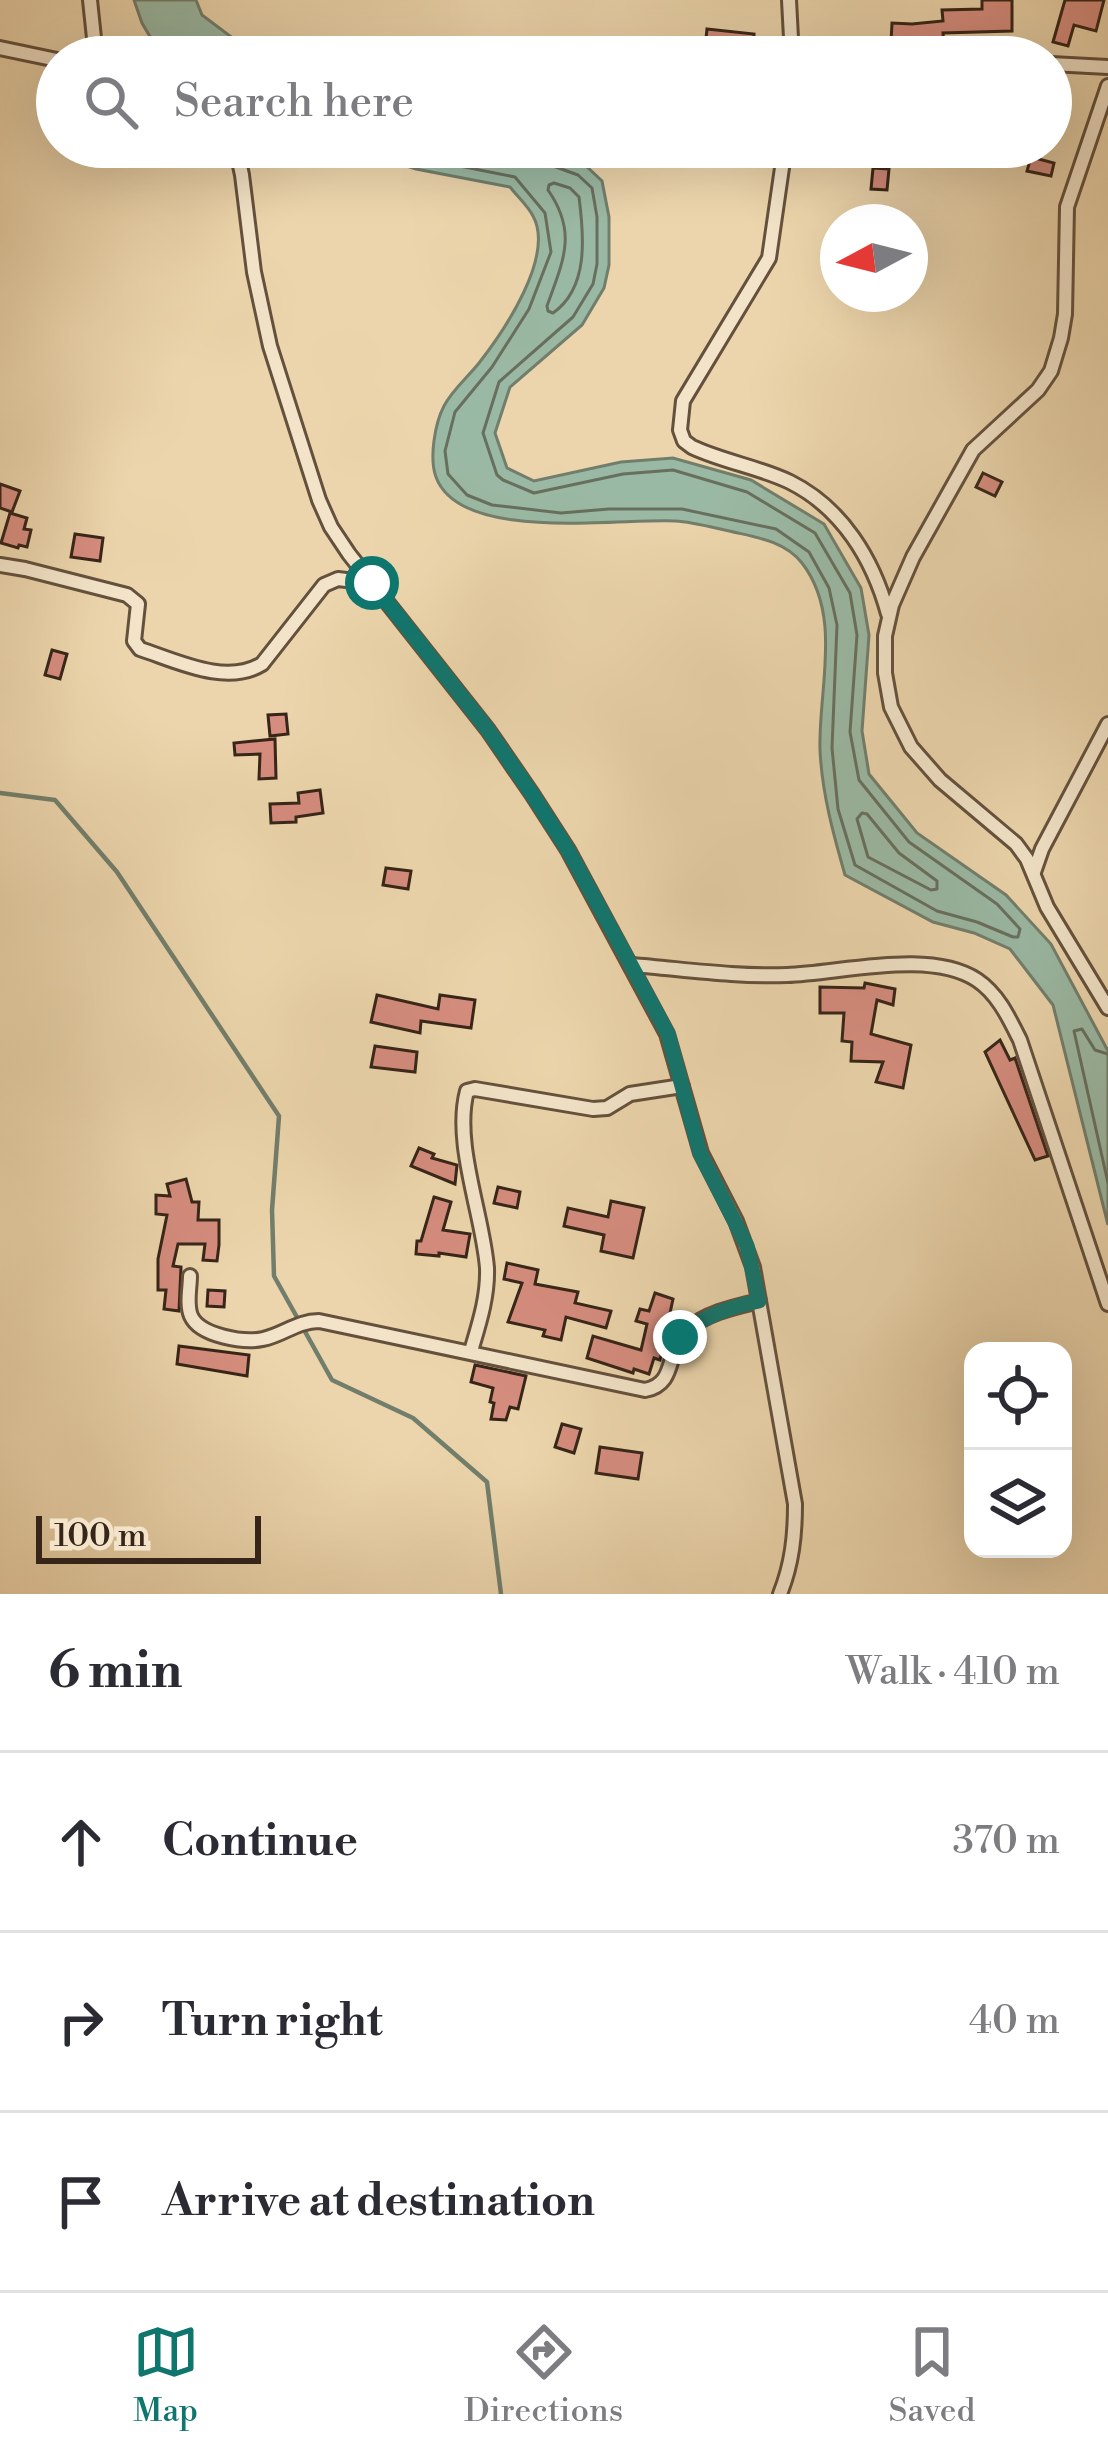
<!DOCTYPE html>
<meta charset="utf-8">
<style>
:root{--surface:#fff;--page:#f7f7f7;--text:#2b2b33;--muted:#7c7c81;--line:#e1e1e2;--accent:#0f766e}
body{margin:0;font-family:"Libre Bodoni",serif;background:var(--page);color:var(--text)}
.controls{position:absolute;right:36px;bottom:36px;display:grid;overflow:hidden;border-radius:24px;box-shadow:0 12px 48px #0002}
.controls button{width:108px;height:108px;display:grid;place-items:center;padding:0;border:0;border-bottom:3px solid var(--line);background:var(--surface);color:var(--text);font:60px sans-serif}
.compass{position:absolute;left:820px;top:204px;width:108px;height:108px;border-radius:50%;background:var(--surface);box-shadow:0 12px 48px #0002;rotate:263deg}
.scale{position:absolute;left:36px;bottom:30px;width:225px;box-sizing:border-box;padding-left:12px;border:6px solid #362518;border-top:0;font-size:33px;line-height:42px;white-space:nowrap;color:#362518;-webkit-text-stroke:9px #f3e4c9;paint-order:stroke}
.stop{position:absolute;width:36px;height:36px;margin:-27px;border:9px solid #0f766e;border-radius:50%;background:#fff}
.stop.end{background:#0f766e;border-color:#fff;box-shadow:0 3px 12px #0008}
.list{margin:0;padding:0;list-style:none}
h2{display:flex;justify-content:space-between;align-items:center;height:156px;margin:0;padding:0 48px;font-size:51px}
h2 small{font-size:39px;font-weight:400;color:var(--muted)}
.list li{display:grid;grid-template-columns:78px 1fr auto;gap:36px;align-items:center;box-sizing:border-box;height:180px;padding:0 48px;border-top:3px solid var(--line)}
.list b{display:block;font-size:45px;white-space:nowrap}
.list em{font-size:39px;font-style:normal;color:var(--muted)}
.icon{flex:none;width:66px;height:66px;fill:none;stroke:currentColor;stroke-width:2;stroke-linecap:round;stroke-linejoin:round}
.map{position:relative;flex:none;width:1108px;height:1594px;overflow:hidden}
.search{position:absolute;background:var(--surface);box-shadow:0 12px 48px #0002;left:36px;right:36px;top:36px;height:132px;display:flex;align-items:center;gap:30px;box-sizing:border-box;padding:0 42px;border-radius:66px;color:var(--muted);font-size:45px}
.sheet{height:696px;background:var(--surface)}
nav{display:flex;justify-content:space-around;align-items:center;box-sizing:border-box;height:168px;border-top:3px solid var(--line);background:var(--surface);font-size:33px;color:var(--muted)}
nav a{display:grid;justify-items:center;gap:6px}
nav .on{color:var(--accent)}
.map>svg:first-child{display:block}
</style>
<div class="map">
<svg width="1108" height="1594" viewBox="0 0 1108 1594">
<rect width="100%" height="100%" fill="#ecd5ac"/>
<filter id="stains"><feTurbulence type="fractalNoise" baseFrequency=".00167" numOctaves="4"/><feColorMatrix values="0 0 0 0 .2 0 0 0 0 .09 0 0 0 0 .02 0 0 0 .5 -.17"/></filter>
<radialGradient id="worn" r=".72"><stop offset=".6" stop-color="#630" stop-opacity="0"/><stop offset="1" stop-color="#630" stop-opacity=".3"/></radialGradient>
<g fill="#9ab9a4" stroke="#727e6c" stroke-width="3">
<polygon points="134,0 196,0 202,15 258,57 162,57 142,23"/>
<path d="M348,147H533L584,164L602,181L609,217V265L604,288L582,325L510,387L495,433L507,468L534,481L621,462L673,458L751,480L824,524L861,588L869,635L862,731L869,774L917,833L1006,895L1051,944L1108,1051V1225L1053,1005L1010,949L974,933L933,922L845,875C833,833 822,793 820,750C818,690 843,616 802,563C786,543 761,538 738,533C717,529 696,522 675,521C619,518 460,543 436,477C429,458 435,423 444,406C452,390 468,377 479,363C504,331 555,256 533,216C528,206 517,196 510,187L416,169Z"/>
</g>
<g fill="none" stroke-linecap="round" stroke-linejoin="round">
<g stroke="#686f5e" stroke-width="3">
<polyline points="385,147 419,158 515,177 545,213 551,252 529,309 492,367 455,412 445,451 448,474 467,495 492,505 561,513 609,509 682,509 776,529 809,552 829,588 837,625 832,748 838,809 855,865 937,911 977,922 1013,937 1018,937 1020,929 997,904 909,842 859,780 850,732 857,635 850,593 815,533 747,492 673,470 623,474 534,493 503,480 497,475 483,433 499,382 573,317 593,284 597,264 597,217 592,188 578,175 542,162 537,155 537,147"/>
<path d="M554,183L570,188L579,197C584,236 589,288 553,313L548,311L547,306C563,261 578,233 548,190L549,185Z"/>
<polygon points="862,813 867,814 899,853 937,881 937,889 931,890 868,857 857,819"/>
<polyline points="1108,1054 1095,1050 1082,1029 1074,1031 1108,1183"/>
</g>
<polyline stroke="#727e6c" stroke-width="4.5" points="0,793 55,800 117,872 279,1116 272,1210 274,1276 332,1380 413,1418 487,1482 501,1594"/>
</g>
<g fill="#d68d7f" stroke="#362518" stroke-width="3">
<polygon points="982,0 1012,0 1012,31 943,33 944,45 923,47 923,45 891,42 892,23 912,24 943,21 942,10 982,9"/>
<polygon points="1065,0 1104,0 1096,31 1074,25 1068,46 1053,42"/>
<polygon points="707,29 754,34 753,49 727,46 727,50 705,48"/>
<polygon points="899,147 915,147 914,165 897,164"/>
<polygon points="1031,157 1054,163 1051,176 1027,171"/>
<polygon points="873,168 889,169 887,190 871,189"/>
<polygon points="983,473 1002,482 995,496 976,487"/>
<polygon points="0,484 20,491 12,512 0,508"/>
<polygon points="10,513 27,518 24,529 31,530 27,547 19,545 18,548 1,543"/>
<polygon points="75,534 103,538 100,561 71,557"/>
<polygon points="52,650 67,654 60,679 45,675"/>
<polygon points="286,714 288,734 270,736 268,715"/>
<polygon points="275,739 276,778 259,779 260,754 235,755 234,743"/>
<polygon points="320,790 323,813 296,817 296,822 271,823 270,804 299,803 298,793"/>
<polygon points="386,868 411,871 408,889 383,885"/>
<polygon points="865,983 895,989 893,1005 877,1000 871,1034 911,1045 903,1088 876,1082 883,1062 851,1061 852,1042 842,1041 844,1013 820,1013 820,987 864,988"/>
<polygon points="377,995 438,1009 440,995 475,1000 471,1028 421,1021 420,1033 371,1022"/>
<polygon points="1000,1040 1010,1060 1015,1058 1048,1156 1035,1160 985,1052"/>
<polygon points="375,1046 417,1052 415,1072 371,1067"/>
<polygon points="419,1148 434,1154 432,1158 457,1165 455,1184 411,1166"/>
<polygon points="186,1179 192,1202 199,1202 198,1220 219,1220 219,1245 217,1261 203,1260 205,1244 178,1244 173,1266 181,1267 179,1311 164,1309 166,1290 158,1290 158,1259 167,1215 156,1214 156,1195 170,1196 167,1184"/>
<polygon points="498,1187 520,1192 517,1208 494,1203"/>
<polygon points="434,1197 451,1202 443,1230 470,1234 466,1257 439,1253 439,1256 416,1254 417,1241 421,1241"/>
<polygon points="611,1201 644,1208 633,1258 601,1251 604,1235 564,1226 568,1208 608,1217"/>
<polygon points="507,1263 538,1270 535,1284 578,1292 575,1303 611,1311 606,1328 566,1317 561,1340 543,1336 545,1330 508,1322 522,1283 504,1279"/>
<polygon points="208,1290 225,1291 224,1307 207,1306"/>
<polygon points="655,1293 673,1299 660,1360 654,1358 649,1374 634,1369 633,1373 587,1358 593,1336 641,1350 647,1324 636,1321 640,1309 649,1311"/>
<polygon points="179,1346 249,1355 247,1376 177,1364"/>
<polygon points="475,1365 526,1376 518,1409 510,1407 506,1420 491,1419 494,1403 490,1402 493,1388 471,1382"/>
<polygon points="562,1424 581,1429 574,1453 555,1447"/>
<polygon points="600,1447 642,1453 638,1479 596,1473"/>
</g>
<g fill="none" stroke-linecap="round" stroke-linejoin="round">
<g stroke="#64513d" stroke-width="18">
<g id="minor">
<polyline points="90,0 96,57"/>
<polyline points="789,0 792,57"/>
<polyline points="0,48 57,60"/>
<polyline points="1051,64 1108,67"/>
<polyline points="1108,86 1067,207 1065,314 1061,338 1051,371 1038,390 973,450 913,557 892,605 885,636 885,673 891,707 911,747 940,780 1016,844 1027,859 1047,907 1108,1008"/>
<path d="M229,147L239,161L242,175L254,272L270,346L319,500L331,527L349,554L488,730L532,794L568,850L667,1034L701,1153L736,1221L753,1267L795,1504C795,1536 792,1564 780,1594"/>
<path d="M785,147L769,258L683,401L680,430L684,441L692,447C724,462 759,467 790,482C842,508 873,559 888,614"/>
<path d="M0,565L25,569L127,595L138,604L134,641L140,649C177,661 226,686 262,664L324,585L338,579L371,583"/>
<polyline points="1034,872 1042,849 1108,724"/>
<path d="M631,965C683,969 735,977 787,975C842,973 930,949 977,980C998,994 1009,1018 1020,1040L1108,1304"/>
<path d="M190,1276C190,1288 186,1304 191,1316C200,1336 244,1343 263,1339C283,1335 297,1321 319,1321L645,1390C678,1384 665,1350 687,1330C706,1313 734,1307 759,1301"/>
<path d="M471,1351C479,1324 488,1297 487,1268C483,1215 453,1143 467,1091L475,1089L593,1109L607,1108L630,1094L682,1086"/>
</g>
</g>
<use href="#minor" stroke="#f3e4c9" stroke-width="12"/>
</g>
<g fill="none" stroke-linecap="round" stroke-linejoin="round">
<path stroke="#0f766e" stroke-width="15" d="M372,583L488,730L532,794L568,850L631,965L668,1034L700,1153L747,1246L759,1301C730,1307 702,1316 680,1337"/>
</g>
<rect width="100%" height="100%" filter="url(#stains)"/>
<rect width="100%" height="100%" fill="url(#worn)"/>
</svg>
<div class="controls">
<button><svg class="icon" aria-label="locate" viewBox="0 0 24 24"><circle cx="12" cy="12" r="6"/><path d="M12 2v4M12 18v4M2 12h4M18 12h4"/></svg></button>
<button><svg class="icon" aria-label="layers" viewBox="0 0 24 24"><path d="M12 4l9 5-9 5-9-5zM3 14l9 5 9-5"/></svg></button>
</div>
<svg class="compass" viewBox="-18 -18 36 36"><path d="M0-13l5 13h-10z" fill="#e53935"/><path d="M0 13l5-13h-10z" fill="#7c7c81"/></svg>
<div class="scale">100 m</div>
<div class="stop" style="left:372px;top:583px"></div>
<div class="stop end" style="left:680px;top:1337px"></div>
<div class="search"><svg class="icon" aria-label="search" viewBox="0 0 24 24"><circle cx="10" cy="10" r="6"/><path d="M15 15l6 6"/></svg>Search here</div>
</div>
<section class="sheet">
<h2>6 min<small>Walk · 410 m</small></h2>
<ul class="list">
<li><svg class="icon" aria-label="ahead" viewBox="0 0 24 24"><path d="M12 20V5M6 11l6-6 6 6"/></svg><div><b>Continue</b></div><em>370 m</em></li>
<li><svg class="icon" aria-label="right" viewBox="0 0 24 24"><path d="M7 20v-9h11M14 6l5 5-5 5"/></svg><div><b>Turn right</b></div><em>40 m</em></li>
<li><svg class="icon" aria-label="arrive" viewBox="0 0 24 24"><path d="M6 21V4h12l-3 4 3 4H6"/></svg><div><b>Arrive at destination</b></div></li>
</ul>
</section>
<nav>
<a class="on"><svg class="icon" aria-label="map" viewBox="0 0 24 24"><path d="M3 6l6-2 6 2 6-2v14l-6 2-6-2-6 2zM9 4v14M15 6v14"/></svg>Map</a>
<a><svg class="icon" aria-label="directions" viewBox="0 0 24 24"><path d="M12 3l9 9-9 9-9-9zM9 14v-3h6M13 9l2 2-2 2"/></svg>Directions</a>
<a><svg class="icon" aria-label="saved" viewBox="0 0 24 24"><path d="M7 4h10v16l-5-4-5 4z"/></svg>Saved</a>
</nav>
